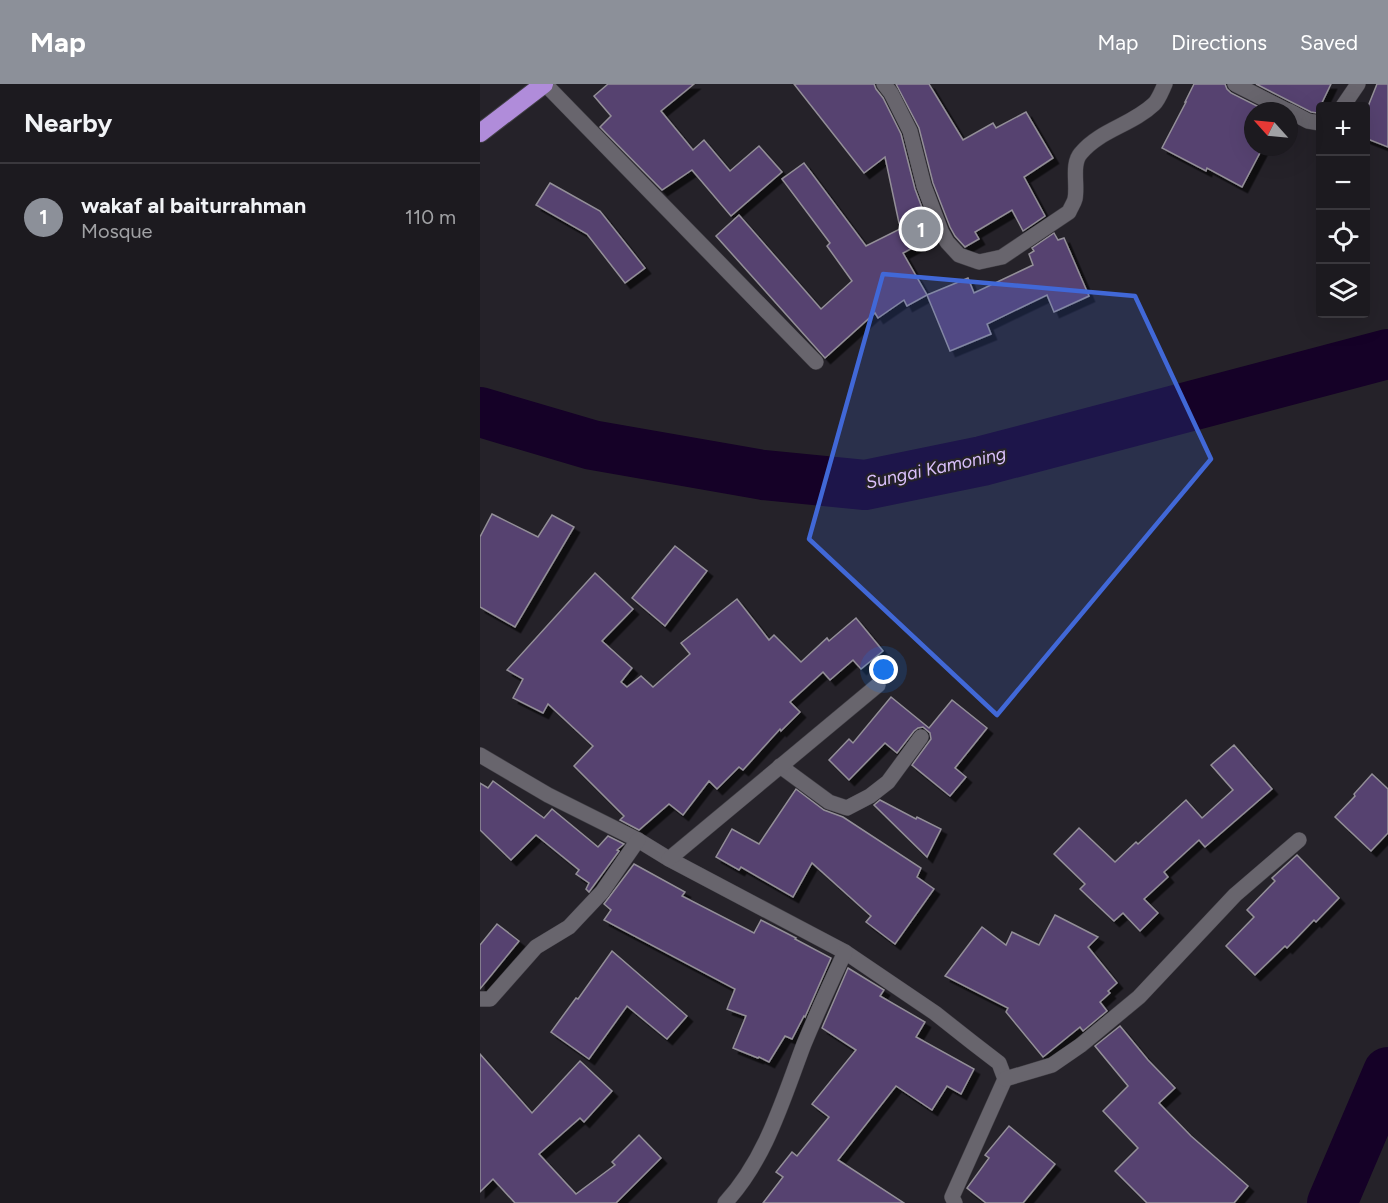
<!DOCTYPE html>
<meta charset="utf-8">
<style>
:root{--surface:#1c1a1f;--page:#29272c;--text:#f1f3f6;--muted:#a0a1a4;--line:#3a383d;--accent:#8c9099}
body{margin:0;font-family:Figtree,sans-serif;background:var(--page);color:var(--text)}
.controls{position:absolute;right:18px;top:18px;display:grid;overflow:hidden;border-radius:6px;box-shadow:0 6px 24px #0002}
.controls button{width:54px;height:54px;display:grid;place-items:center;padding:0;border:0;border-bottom:2px solid var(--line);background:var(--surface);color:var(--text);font:30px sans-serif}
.compass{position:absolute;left:764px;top:18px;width:54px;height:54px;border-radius:50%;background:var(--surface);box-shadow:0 6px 24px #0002;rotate:297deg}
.you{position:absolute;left:404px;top:586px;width:21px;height:21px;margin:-15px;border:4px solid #fff;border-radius:50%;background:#1a73e8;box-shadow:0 0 0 9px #1a73e833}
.badge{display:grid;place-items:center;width:39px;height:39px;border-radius:50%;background:var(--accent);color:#fff;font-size:20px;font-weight:700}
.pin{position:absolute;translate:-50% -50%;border:3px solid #fff;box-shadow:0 2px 6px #0006}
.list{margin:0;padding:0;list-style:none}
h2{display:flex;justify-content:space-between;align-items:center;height:78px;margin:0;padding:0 24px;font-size:26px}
h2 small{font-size:20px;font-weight:400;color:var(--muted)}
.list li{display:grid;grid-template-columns:39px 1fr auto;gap:18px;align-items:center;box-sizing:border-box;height:108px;padding:0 24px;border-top:2px solid var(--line)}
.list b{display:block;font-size:22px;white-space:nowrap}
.list p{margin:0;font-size:20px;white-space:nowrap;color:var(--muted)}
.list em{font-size:20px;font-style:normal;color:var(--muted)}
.icon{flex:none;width:33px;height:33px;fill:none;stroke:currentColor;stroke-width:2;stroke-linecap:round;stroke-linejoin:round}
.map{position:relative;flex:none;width:908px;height:1119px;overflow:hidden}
header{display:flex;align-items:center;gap:36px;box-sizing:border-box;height:84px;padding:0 30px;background:var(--accent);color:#fff}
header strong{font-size:28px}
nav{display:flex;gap:33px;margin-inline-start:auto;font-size:21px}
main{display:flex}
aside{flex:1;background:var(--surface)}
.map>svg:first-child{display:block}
</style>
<header>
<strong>Map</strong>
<nav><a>Map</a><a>Directions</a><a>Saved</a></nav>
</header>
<main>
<aside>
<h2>Nearby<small></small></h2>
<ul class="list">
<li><span class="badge">1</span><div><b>wakaf al baiturrahman</b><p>Mosque</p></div><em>110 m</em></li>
</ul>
</aside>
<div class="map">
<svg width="908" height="1119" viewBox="0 0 908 1119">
<defs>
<filter id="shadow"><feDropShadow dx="5.5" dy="5.5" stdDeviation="0" flood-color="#0009"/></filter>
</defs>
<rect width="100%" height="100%" fill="#252229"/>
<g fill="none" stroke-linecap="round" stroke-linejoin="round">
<g stroke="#150127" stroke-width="50">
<polyline points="0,328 112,361 283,391 385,401 502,377 908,270"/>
<polyline points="852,1119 908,988"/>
</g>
</g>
<g fill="#574270" stroke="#938f98" stroke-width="1.5" filter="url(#shadow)">
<polygon points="128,0 214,0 181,27 213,66 224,56 250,87 279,62 302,88 251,132 212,86 182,106 120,43 131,32 114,12"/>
<polygon points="314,0 394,0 396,5 403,14 421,50 435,105 453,153 423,169 447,211 427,222 424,216 398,234 395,229 345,274 236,152 259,131 341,225 372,197 347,162 350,159 302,95 324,79 386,162 422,144 419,139 405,73 384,89"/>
<polygon points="416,0 449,0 483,56 513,39 516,44 546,28 573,74 544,93 565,132 543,147 532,126 495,148 499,155 485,163 475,152 470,143 453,99 439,44"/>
<polygon points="714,0 745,0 747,5 751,9 787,27 773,27 773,63 783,63 762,103 727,84 726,87 682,64 706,18 705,18"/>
<polygon points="776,0 851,0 837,29 831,28"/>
<polygon points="897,0 908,0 908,63 885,54 885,30"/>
<polygon points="70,99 120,127 165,184 145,199 107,150 56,121"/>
<polygon points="574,149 578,156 584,154 609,212 574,228 567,211 507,240 511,250 470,267 447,211 488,194 494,209 553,181 549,170 554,167 552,164"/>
<polygon points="12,430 58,453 72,431 94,443 35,543 0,523 0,453"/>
<polygon points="195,462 227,487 185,542 152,514"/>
<polygon points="115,489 153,525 122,557 152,584 141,598 147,603 161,592 173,603 210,570 201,559 257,515 289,556 294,551 321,578 347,554 349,557 376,534 403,567 381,585 373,576 350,596 343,588 310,618 320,628 301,647 300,645 263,686 259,683 237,705 229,697 203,731 189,720 159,746 140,736 144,732 94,682 113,662 68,620 63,629 33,614 43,595 27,586"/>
<polygon points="411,613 449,644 472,616 507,644 475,684 486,693 470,712 432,681 451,655 450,649 443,643 438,644 434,647 417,669 405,659 369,696 349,676 369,655 373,659"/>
<polygon points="754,661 792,705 725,763 719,756 684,788 688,793 664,815 678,829 660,847 643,829 634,837 600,805 605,800 574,770 599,744 635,778 656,758 658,760 706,716 722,734 753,706 731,681"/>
<polygon points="892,690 908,705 908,749 891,767 855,733 875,712 874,710"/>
<polygon points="13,697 64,734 72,725 118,763 128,752 144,760 137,766 139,767 109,808 106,805 109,799 96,790 99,786 56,751 31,776 0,746 0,699 8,704"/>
<polygon points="316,705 344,726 363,733 441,784 437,793 454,805 415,860 386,838 391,832 332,779 313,813 261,783 259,786 236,773 252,745 279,760"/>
<polygon points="400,716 436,735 437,733 461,745 447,773 394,721"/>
<polygon points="817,771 859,814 836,838 834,836 807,864 805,862 775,891 746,862 774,833 767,826 795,797 792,794"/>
<polygon points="154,780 205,808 202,812 274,849 281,836 316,854 315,855 351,874 325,933 324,932 312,955 305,952 289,978 279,973 278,974 253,964 266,932 247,925 255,905 124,836 131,826 124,820"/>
<polygon points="575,831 618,853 608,863 637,899 628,907 630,909 620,918 627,927 603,947 600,943 563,973 526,928 528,924 465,892 502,843 526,861 532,848 559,861"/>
<polygon points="17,840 39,857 0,905 0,861"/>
<polygon points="132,867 207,932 187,955 147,922 109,975 71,948 96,914 98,915"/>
<polygon points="368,884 404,906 400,912 445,938 436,953 494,985 481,1010 467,1002 452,1026 416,1002 358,1076 424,1119 283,1119 303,1093 296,1088 312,1068 317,1072 349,1033 332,1020 376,966 342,944"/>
<polygon points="640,942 668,976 695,1004 679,1019 711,1052 768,1102 754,1119 667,1119 635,1087 658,1064 623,1027 648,1002 615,962"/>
<polygon points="0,970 52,1029 100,977 132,1007 104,1038 100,1034 59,1070 96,1110 135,1081 132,1078 159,1051 181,1074 136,1119 35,1119 13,1095 0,1108"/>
<polygon points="529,1042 575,1080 543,1119 506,1119 487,1104 509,1074 505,1071"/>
</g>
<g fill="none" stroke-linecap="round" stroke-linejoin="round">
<g stroke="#413f45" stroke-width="16">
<g id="street">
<polyline points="65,0 336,278"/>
<path d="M404,0L411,9L430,47L444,102L461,147L467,158L479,171L499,178L522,173L589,128C591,123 594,119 595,115C598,101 591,80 601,69C620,46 652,41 674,20C679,15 682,6 685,0"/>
<polyline points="755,0 808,27"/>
<polyline points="863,22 878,0"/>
<polyline points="809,27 828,37 840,39"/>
<polyline points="0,671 68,711 158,756 189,775 365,868 455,929 493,959 519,979 525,995 472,1113 475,1119"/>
<polyline points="300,682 349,718 367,724 390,712 408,698 441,653"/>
<polyline points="189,775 398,601"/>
<polyline points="0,915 10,915 56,863 89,843 122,808 158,756"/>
<polyline points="525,995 572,981 601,961 659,913 755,811 819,756"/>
<path d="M245,1119C286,1075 303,1015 324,960C337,929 351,898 365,868"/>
</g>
</g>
<g stroke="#413f45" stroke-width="20">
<polyline id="highway" points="0,49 64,0"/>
</g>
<use href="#street" stroke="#68656d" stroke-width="15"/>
<use href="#highway" stroke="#b08cda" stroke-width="18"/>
</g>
<path fill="#4168d7" fill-opacity="0.2" stroke="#4168d7" stroke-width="4.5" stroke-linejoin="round" d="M403,190L655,212L731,375L517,631L329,455Z"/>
<g text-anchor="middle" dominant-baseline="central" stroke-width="4.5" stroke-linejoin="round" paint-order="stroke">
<g font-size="18" font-style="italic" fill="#dac0fb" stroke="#252229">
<text transform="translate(456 384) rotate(-12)">Sungai Kamoning</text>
</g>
</g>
</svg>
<div class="controls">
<button>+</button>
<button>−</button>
<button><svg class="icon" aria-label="locate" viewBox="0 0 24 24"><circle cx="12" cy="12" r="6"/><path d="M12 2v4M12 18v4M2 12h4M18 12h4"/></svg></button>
<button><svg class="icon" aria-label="layers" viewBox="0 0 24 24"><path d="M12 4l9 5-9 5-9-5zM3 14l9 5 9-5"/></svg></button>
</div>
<svg class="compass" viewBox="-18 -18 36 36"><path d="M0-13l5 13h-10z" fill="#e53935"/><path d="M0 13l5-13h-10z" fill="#a0a1a4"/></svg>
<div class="you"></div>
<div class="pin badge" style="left:441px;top:145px">1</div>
</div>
</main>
